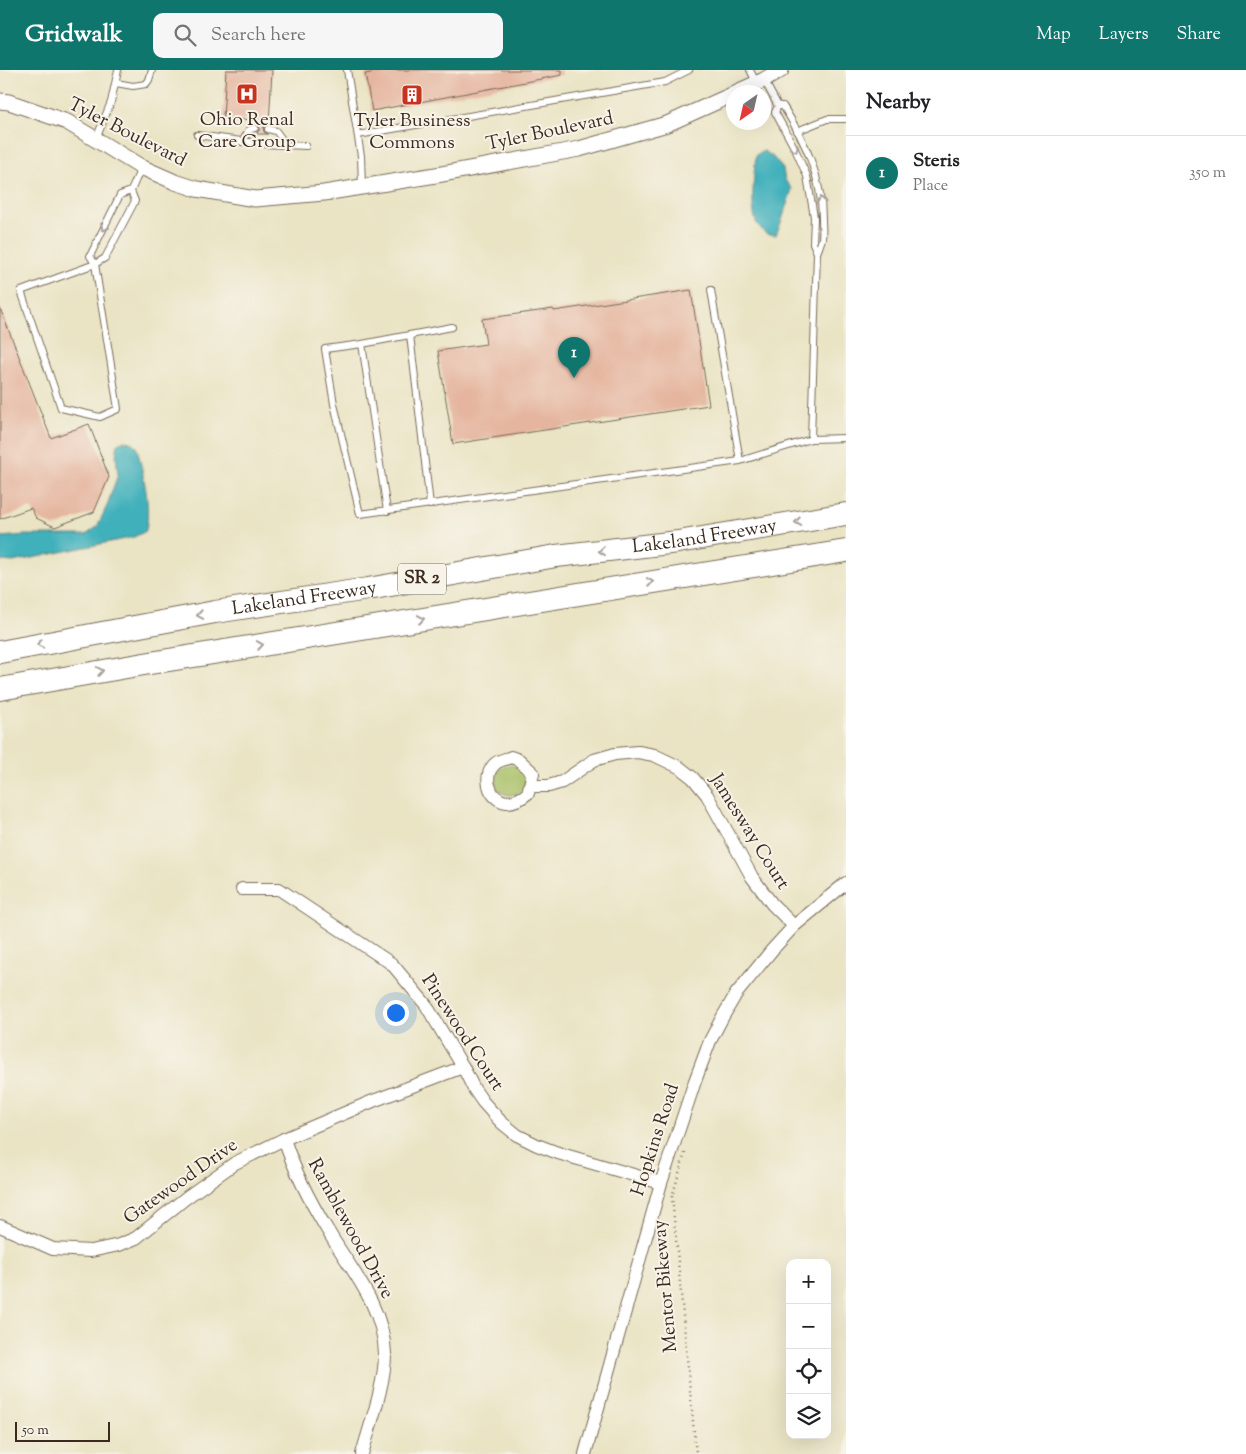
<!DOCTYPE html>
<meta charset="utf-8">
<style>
:root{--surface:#fff;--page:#f6f6f6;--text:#202124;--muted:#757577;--line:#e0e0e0;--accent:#0f766e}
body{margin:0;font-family:"Sorts Mill Goudy",serif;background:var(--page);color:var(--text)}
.controls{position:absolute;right:15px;bottom:15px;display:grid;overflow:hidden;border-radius:10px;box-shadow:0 5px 20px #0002}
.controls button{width:45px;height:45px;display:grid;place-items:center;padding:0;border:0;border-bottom:1px solid var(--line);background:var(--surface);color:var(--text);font:25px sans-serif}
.compass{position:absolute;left:726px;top:15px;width:45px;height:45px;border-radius:50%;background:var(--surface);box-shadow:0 5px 20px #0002;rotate:214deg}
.scale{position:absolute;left:15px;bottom:12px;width:95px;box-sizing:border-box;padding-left:5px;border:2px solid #3b2a1e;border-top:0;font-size:14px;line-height:18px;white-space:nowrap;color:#3b2a1e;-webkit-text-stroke:4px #f7f3e8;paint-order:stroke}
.you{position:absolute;left:395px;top:942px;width:18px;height:18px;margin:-12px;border:4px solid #fff;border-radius:50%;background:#1a73e8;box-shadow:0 0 0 8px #1a73e833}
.badge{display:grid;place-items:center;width:32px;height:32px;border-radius:50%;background:var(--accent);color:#fff;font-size:16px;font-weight:700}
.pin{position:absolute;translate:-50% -41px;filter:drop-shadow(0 1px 2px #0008)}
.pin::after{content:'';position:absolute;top:26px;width:18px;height:15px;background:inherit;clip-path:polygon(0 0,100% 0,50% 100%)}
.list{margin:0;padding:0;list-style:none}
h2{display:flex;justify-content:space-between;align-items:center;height:65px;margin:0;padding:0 20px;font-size:21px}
h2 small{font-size:16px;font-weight:400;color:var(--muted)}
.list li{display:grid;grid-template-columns:32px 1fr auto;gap:15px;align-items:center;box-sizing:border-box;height:75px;padding:0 20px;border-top:1px solid var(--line)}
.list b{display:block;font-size:19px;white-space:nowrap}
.list p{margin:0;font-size:16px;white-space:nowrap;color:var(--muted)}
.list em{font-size:16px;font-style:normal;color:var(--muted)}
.icon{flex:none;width:28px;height:28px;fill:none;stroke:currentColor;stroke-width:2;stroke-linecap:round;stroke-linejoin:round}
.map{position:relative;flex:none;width:846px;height:1384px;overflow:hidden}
header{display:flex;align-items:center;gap:30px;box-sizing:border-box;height:70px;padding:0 25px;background:var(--accent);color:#fff}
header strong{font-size:24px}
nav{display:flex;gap:28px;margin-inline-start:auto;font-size:18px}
.search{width:350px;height:45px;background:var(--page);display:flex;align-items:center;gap:12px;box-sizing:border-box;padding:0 18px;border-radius:10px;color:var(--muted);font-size:19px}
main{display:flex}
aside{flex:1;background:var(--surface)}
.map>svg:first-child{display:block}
</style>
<header>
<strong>Gridwalk</strong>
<div class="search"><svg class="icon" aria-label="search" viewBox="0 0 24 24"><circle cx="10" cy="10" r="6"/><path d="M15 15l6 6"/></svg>Search here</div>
<nav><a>Map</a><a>Layers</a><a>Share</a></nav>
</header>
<main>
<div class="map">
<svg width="846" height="1384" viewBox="0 0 846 1384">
<rect width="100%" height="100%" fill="#f7f3e8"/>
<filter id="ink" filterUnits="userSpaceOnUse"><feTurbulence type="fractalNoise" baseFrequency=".02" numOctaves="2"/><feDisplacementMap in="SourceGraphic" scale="10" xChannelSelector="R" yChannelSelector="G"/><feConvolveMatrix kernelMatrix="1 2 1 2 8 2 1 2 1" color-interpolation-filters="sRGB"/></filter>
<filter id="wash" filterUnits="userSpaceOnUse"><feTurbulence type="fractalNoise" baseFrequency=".0096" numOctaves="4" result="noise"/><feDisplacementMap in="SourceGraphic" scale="20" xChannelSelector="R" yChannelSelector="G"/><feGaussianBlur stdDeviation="1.12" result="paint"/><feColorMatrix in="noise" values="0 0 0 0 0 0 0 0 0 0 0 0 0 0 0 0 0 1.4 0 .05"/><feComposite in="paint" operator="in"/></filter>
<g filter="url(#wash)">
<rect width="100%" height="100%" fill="#eae4c5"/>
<circle fill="#a9c066" stroke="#727542" cx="510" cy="710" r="15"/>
<g fill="#40b0bb" stroke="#3e6d6c">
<path d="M764,81L773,87L783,99L785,110L792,119L782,150L776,165L766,164C763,160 758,156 756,152C750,135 754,103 756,85Z"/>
<path d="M124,371L131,372L137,377C143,404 151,433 146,461L134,467L13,492L0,491V467L25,465H86L97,457L107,436L118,404L116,386L118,373Z"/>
</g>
<g id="blocks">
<g fill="#e5b59f">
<polygon points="226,0 272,0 269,54 265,55 263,58 264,62 268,64 255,64 258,62 260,59 259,55 255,53 255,50 223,48"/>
<polygon points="387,0 562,0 562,5 372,41 365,4"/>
<polygon points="691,220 709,335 453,374 438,281 486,274 482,249 553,239 554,241"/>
<polygon points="0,238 51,368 89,354 109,407 94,442 55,457 36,448 31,438 0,449"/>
</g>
</g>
</g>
<g filter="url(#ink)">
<use href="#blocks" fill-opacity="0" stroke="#786b58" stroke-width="1"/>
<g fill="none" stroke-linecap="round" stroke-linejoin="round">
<g stroke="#786b58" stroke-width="8">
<g id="service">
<polyline points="347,0 361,86 362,116"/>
<polyline points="750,0 756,12"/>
<path d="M764,10L778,36H783C805,71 822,107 822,149C822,155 823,162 822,168C821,173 819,178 817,183L813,173L814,147L807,106L795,79L775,42L778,36"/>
<polyline points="116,13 133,16 146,14 149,10 152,0"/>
<polyline points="268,59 276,61 287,76"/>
<polyline points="797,61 827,49 846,49"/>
<polyline points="197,65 263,74 306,76"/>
<polyline points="358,65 665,12 689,0"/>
<polyline points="96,69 111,32 118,0"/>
<polyline points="242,72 249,60 255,58"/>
<polyline points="131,121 120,125 90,186 95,194 105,188 135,131 131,121 141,98"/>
<polyline points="817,183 811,369 846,368"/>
<polygon points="95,194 118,339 100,347 61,338 21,221"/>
<polyline points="711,220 740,391"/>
<polyline points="410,265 430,435"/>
<polyline points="362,274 325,279 334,334 360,444 740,391 811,369"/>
<polyline points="387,441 362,274 452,257"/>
</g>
</g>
<g stroke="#786b58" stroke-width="14">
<g id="minor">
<path d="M511,687L519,690L533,703L528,723C522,728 515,732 507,732C488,730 482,704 496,693C500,690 507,689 511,687Z"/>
<polyline points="530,716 549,716 562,712 594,690 615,684 638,682 654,685 679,697 693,708 707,725 752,807 772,834 794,856"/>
<polyline points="242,819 279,819 392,894 426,935 463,997 474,1019 483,1032 501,1052 517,1065 537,1075 558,1083 661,1113"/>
<path d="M284,1069C295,1103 309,1130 328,1161C351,1200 384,1237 385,1284C385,1314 370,1355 362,1384"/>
<polyline points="0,1156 53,1179 91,1181 119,1175 136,1168 187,1127 235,1093 284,1069 373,1031 463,997"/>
<polyline points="585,1384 661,1113 695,1011 710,971 722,948 736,924 772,880 794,856 846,813"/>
</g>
</g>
<g stroke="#786b58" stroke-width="17">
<g id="tertiary">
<polyline points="737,22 764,10 781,0"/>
<polyline points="0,31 9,32 67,52 141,97 175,112 197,119 255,129 324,123 442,104 579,79 667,54 734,24"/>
</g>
</g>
<g stroke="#786b58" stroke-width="24">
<g id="motorway">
<path id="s1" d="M0,582L215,542L368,519L556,486L678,472L846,444"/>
<polyline points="0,619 144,594 846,481"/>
</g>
</g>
<polyline stroke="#786b58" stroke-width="2.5" stroke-dasharray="1 4" stroke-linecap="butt" points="685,1083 672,1127 696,1384"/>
<use href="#service" stroke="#fff" stroke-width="6"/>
<use href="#minor" stroke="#fff" stroke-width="12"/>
<use href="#tertiary" stroke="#fff" stroke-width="15"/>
<use href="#motorway" stroke="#fff" stroke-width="22"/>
</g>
<defs><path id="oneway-chevron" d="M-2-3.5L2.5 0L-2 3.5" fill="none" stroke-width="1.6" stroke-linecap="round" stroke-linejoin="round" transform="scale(1.25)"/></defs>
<g stroke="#a79f9a">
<use href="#oneway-chevron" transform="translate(795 79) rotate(64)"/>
<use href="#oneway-chevron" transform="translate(821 130) rotate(-98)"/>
<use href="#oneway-chevron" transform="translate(104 158) rotate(116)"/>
<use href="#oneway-chevron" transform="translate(798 452) rotate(171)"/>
<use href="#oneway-chevron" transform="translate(602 481) rotate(174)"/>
<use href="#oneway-chevron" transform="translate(650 512) rotate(-9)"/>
<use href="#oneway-chevron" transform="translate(200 545) rotate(170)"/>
<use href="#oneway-chevron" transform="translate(421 549) rotate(-9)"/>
<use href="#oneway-chevron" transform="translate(40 574) rotate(170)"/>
<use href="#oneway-chevron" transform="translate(260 575) rotate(-9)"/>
<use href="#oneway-chevron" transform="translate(100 601) rotate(-10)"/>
</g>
</g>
<defs>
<g id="hospital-square" transform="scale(1.125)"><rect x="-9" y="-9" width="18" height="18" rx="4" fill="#c8321e" stroke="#f7f3e8"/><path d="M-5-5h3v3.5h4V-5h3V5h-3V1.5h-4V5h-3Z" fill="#fff"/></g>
<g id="building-square" transform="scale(1.125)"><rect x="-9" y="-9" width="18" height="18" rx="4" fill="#c8321e" stroke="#f7f3e8"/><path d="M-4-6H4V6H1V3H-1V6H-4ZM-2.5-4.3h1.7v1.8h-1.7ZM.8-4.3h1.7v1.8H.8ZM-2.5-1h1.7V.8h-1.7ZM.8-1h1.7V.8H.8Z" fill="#fff"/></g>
</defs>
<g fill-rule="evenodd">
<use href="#hospital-square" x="247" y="24"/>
<use href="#building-square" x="412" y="25"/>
</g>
<g text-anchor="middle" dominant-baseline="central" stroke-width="4" stroke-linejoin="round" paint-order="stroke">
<rect fill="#f7f3e8" stroke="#73665b" stroke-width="1" x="398" y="493.5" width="48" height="31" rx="4"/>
<g font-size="18" font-weight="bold" fill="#3b2a1e">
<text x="422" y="509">SR 2</text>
</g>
<g font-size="19" fill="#3b2a1e" stroke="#f7f3e8">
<text x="247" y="50">Ohio Renal<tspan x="247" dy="22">Care Group</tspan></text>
<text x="412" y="51">Tyler Business<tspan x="412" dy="22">Commons</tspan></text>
</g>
<g font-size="19" fill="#3b2a1e" stroke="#f7f3e8">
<text transform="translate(550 62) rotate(-12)">Tyler Boulevard</text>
<text transform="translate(127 63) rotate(27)">Tyler Boulevard</text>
<text stroke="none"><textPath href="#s1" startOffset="714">Lakeland Freeway</textPath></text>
<text stroke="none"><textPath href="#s1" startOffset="309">Lakeland Freeway</textPath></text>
<text transform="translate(749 762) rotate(58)">Jamesway Court</text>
<text transform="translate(462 963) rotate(57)">Pinewood Court</text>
<text transform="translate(656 1070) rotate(-72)">Hopkins Road</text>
<text transform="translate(181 1112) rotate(-35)">Gatewood Drive</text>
<text transform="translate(350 1159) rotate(61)">Ramblewood Drive</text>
<text transform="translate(666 1216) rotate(-95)">Mentor Bikeway</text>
</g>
</g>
</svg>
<div class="controls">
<button>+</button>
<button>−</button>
<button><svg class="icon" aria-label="locate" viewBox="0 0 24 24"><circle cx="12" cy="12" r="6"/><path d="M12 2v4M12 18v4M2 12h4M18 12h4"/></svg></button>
<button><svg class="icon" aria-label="layers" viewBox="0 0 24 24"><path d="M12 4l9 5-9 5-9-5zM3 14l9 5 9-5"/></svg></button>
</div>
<svg class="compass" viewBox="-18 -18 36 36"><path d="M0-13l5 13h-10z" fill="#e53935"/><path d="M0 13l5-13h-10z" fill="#757577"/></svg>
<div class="scale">50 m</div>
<div class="you"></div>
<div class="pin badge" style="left:574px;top:308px">1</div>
</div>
<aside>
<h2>Nearby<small></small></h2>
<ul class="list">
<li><span class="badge">1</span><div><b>Steris</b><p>Place</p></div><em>350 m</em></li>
</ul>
</aside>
</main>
